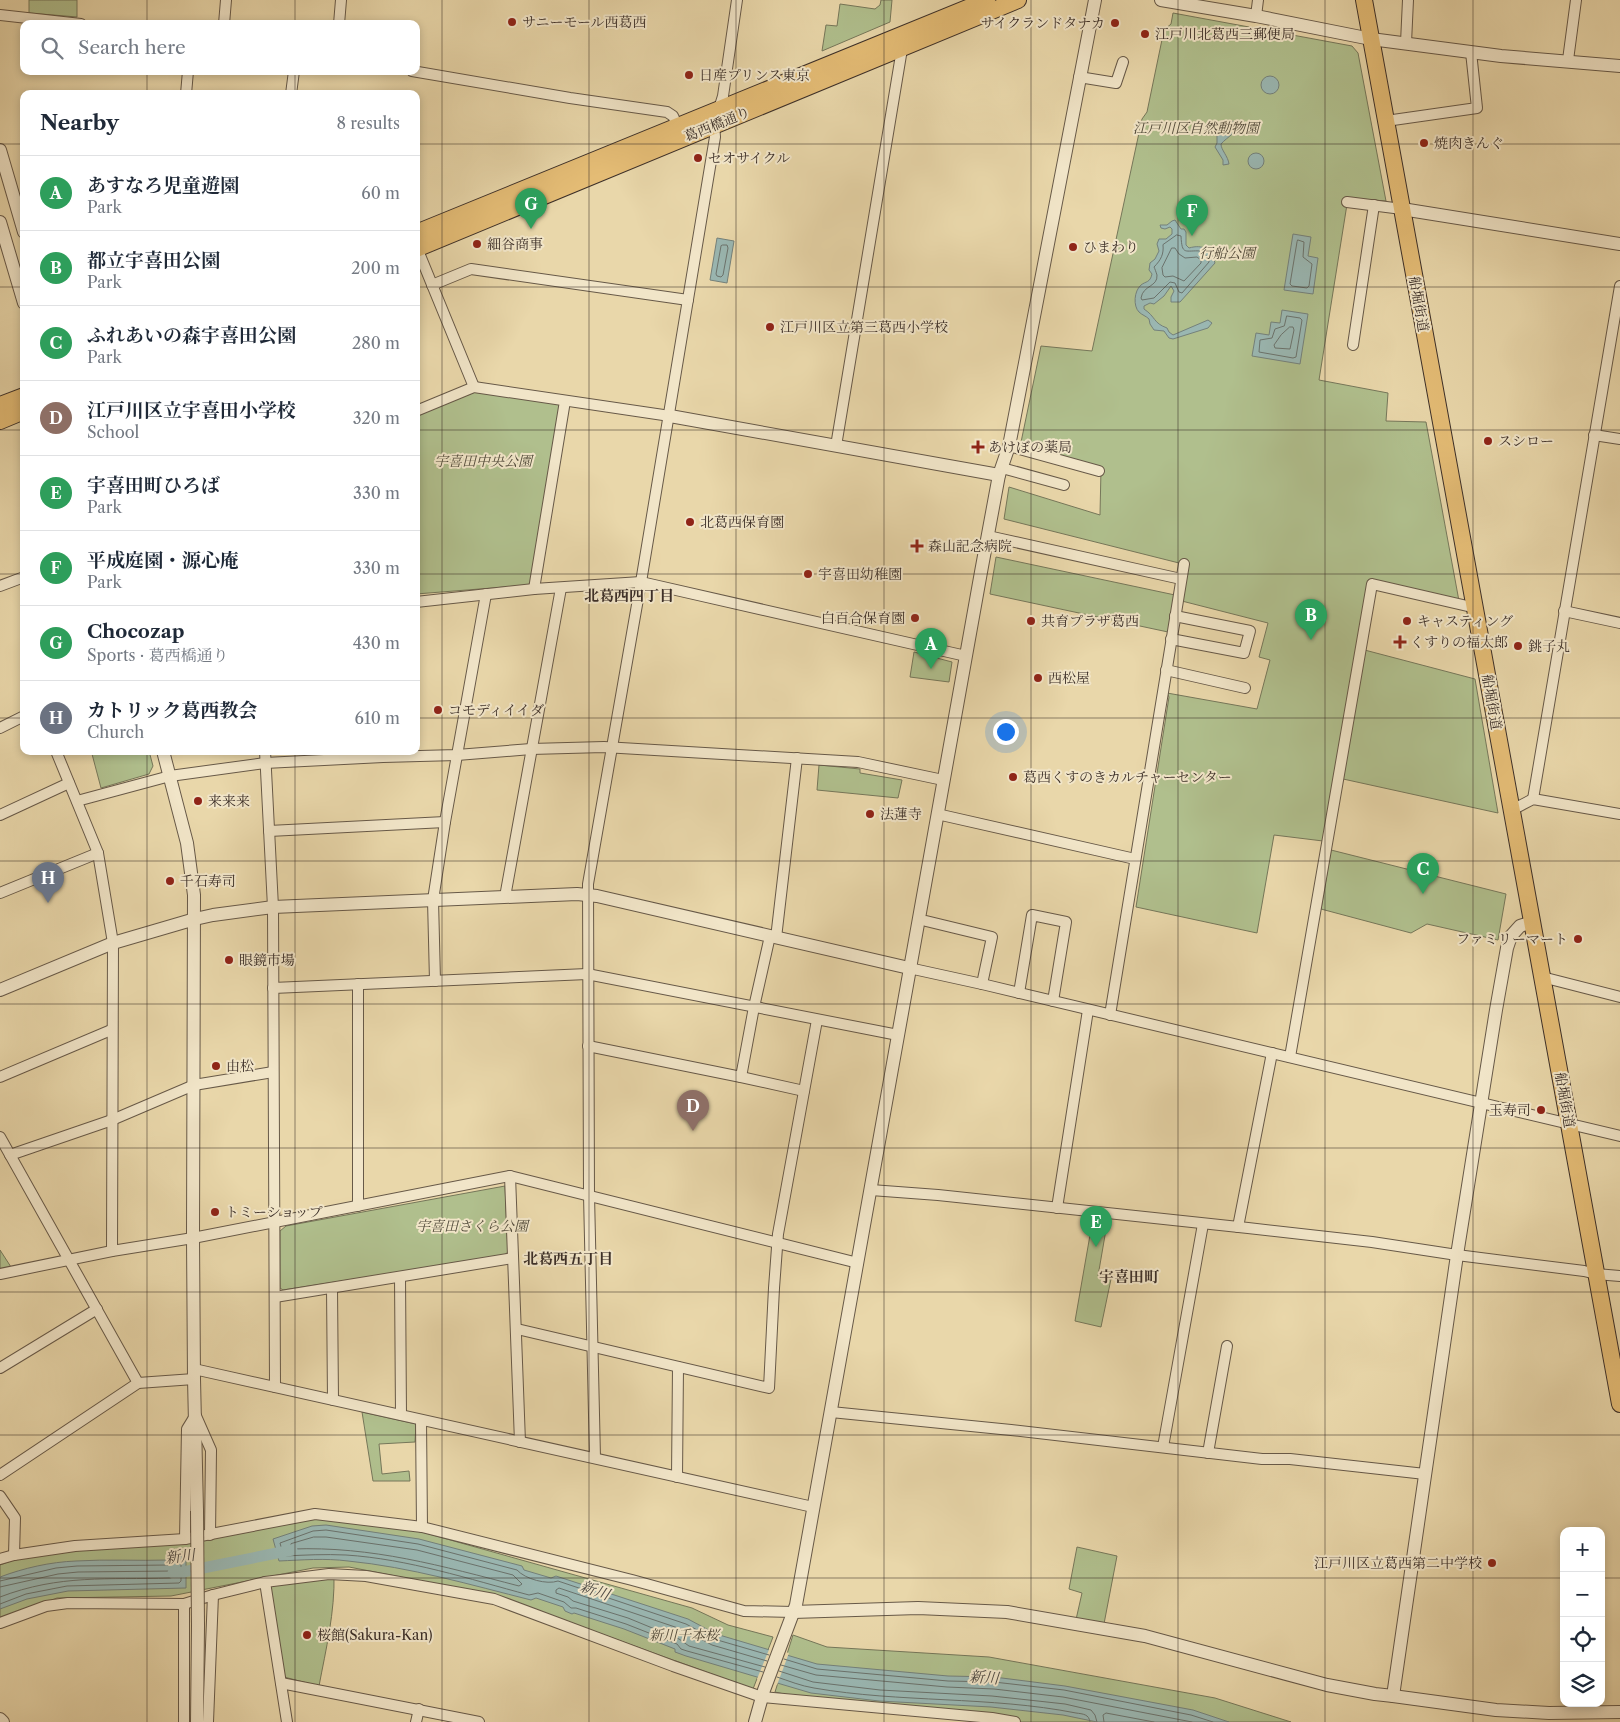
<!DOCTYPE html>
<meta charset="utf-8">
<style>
:root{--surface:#fff;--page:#f6f6f7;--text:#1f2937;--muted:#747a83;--line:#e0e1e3;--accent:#d93025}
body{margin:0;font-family:"Libre Caslon Text","Noto Serif JP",serif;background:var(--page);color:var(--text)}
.controls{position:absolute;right:15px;bottom:15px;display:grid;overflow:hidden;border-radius:10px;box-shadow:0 2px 8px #0003}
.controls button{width:45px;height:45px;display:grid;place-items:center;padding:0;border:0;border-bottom:1px solid var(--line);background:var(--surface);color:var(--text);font:25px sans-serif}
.you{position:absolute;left:1005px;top:731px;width:18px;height:18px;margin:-12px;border:4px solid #fff;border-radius:50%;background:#1a73e8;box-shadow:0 0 0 8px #1a73e833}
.badge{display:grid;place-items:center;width:32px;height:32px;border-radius:50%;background:var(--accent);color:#fff;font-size:16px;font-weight:700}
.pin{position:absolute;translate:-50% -41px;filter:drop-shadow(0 1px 2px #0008)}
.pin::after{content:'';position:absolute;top:26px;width:18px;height:15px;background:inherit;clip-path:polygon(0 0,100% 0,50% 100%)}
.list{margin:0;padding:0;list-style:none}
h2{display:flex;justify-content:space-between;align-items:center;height:65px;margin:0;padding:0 20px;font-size:21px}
h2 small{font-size:16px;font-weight:400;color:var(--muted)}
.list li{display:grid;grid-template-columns:32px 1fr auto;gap:15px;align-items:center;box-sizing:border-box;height:75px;padding:0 20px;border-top:1px solid var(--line)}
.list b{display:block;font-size:19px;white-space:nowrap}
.list p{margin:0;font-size:16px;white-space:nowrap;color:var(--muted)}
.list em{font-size:16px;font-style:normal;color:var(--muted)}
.icon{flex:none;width:28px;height:28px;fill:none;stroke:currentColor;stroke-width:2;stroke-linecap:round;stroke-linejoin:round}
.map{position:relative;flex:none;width:1620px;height:1722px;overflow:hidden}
.search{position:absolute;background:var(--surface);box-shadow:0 2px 8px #0003;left:20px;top:20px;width:400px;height:55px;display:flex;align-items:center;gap:12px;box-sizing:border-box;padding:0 18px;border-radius:10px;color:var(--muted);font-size:19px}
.panel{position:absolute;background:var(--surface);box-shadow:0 2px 8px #0003;left:20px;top:90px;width:400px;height:665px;border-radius:10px}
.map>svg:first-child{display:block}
</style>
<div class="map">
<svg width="1620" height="1722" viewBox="0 0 1620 1722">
<rect width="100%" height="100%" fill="#e9d7aa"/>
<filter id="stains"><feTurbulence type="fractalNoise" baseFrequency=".004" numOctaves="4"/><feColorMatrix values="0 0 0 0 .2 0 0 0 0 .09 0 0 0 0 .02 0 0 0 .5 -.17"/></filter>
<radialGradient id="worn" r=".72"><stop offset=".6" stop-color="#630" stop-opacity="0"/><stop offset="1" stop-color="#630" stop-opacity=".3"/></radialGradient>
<g fill="#b0bf8d" stroke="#76775a">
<polygon points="29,0 77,0 77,17 29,13"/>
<polygon points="881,0 892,0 890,22 822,51 826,25 837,26 840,4 875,9 880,5"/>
<polygon points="1173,13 1352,46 1358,53 1386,201 1348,198 1319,380 1388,393 1386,421 1426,422 1459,601 1369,582 1357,648 1475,679 1498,813 1334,777 1323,841 1274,835 1257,933 1136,907 1169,697 1167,693 1257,709 1270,660 1259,657 1268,623 1174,599 1168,632 990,594 996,557 1175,595 1179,563 1004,519 1009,487 1100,515 1101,469 1020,447 1041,346 1092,351 1142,119 1147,112 1164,30 1171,24"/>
<polygon points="475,392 560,404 530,585 416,594 416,416"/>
<polygon points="914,652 952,662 949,682 910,677"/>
<polygon points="95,751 149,751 153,766 149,774 101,788 92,754"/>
<polygon points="819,765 860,769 860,773 902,780 898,798 817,790"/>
<polygon points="1331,850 1506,894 1498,940 1427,924 1411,933 1321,909"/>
<polygon points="505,1186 508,1252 503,1256 283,1290 280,1288 280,1231 286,1226"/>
<polygon points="1093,1218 1108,1218 1098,1276 1111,1279 1101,1327 1075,1321"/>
<polygon points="0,1250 11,1267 0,1269"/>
<polygon points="362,1412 416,1424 415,1442 379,1444 382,1474 409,1471 410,1481 373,1481"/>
<polygon points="316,1517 422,1532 692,1608 728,1625 773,1637 753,1689 494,1595 349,1567 313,1568 171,1596 57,1598 0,1620 0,1565 16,1559"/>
<polygon points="1077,1547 1117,1556 1103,1629 1075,1624 1082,1593 1069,1589"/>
<path d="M334,1574C335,1612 326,1649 319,1686L284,1677L268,1584Z"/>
<polygon points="793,1635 827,1647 989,1657 1215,1698 1291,1722 1015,1722 807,1699 775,1692"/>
</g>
<g fill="#9ab7b2" stroke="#74817b">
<circle cx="1270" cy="85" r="9"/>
<path d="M1231,121L1236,122C1237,134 1228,136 1221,144C1221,150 1228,156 1229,164L1223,165V160L1215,147L1217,143V134C1225,133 1229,129 1231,121Z"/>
<circle cx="1256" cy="161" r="8"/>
<path d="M1175,220L1181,229H1184L1186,232V245L1189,248C1203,244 1211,249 1215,263L1180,302H1171V297L1174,291L1171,286L1164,296L1154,304L1150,303L1144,306V309C1156,317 1153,323 1167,328L1169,332L1173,335L1208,320L1212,323L1208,328L1173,339L1169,338L1164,331L1154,330L1150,324L1149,319C1146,316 1142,315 1139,312C1133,306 1134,291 1141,285C1146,281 1150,283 1152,274L1149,270L1150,263L1155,259L1159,251L1157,244L1159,239H1166L1172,234V229L1170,227L1165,229L1161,228L1160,225H1167L1172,221Z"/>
<polygon points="1293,234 1311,237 1308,256 1318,258 1313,294 1284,290"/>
<polygon points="717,238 734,241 727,283 710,280"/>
<polygon points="1282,310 1308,314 1300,364 1252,356 1256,333 1269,335 1271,322 1280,323"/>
<path d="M326,1525L419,1539L522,1566L524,1570L551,1578L556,1576L688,1619L716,1634L817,1664L948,1676L994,1677L1065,1686L1193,1710L1229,1722H1097L1063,1715L991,1707L879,1701L811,1693L686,1656L675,1652V1649L624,1629L574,1613L572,1614L565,1611L563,1607L536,1598L531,1600C471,1585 410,1567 348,1561C325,1558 302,1560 279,1561L273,1539L312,1526Z"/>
<path d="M186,1555V1588L68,1591L27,1599L0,1609V1577C24,1568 50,1562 76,1561C107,1559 138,1561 169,1560L172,1557Z"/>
</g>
<polygon fill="#e9d7aa" points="770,1647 789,1653 777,1685 757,1679"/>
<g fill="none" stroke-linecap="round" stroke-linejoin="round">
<g stroke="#6b736d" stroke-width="1">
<path d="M1177,235L1181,236C1182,256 1185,250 1201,251L1209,258V262L1182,293L1179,292L1175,283L1170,282L1154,298L1142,300L1141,298C1143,285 1158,287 1157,275C1156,272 1155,269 1154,267C1161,260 1164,254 1163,245Z"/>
<polygon points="1298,240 1304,242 1303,257 1312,264 1309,286 1307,288 1292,286 1290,284 1297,242"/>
<polygon points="723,245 727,245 728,248 723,275 721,277 717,276 716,274 721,246"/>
<polygon points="1172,248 1175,248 1179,254 1185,258 1197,257 1201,260 1201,263 1184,281 1173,276 1165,277 1163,275 1162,268"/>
<polygon points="1287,316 1300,318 1302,320 1296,357 1293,358 1259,352 1260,340 1272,338 1275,329 1284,326"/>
<polygon points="1290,327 1293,327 1294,330 1290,349 1275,348 1274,345 1281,335"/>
<path d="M314,1537H326L417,1550L513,1575L522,1584L519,1586C442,1566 372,1546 292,1549L290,1548L291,1544Z"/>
<polyline points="0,1581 56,1568 77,1566 169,1565 178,1561 181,1564 181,1581 179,1583 67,1586 26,1594 0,1604"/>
<path d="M0,1587L58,1574L78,1572L172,1571L175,1573L174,1577L170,1578C108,1580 60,1574 0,1597"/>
<polyline points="784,1659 817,1669 948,1681 994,1682 1064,1690 1191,1715 1213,1722"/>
<polyline points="781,1665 816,1675 947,1687 994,1689 1063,1697 1192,1722"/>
<polyline points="765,1667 689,1646 679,1639 628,1618 573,1601 568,1597 556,1593 556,1590 559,1588 684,1630 712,1645 767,1661"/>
<polyline points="779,1671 813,1682 880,1690 992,1696 1065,1704 1091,1710 1095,1715 1097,1722"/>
<path d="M763,1672L687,1651L681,1649L677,1644L626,1624L576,1608H571L564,1602L538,1593L529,1595C469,1579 408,1559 346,1555C325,1554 305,1555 285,1556L283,1554L280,1543L313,1531L326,1530L418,1544L517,1570C525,1579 547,1585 558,1581L686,1624L714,1639L769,1655"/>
<path d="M777,1677C789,1681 801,1686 814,1688C900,1703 990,1696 1076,1713C1083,1714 1089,1714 1090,1722"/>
<polyline points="1104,1722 1103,1715 1106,1713 1154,1722"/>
</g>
<polyline stroke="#9ab7b2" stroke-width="11" points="173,1573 183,1572 292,1550"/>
<g stroke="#675948" stroke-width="12">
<g id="minor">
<polyline points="0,15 81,24"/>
<polyline points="1256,16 1258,0"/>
<polyline points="224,24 226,0"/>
<polyline points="339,24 341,0"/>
<polyline points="1406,43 1408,0"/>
<polyline points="1568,60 1576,0"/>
<polyline points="412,71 570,98 667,112 673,116 680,131"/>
<polyline points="1079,77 1116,83 1123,62"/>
<polyline points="186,94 188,71"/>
<polyline points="291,94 294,71"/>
<polyline points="1386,121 1477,108 1471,52"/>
<polyline points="1347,202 1402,209"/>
<polyline points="417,248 474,387"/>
<polyline points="432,285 471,269 688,300"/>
<polyline points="1353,345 1374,205"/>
<polyline points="416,411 474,387 670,416"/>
<polyline points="1594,435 1620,439"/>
<polyline points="836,446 902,49"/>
<polyline points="1009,446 1099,471"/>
<polyline points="1002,468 1064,485"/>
<polyline points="988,536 1181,579"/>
<polyline points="0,586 24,577"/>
<polyline points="534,589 565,401"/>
<polyline points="416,602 534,589 641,582 966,656"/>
<polyline points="1564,611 1620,623"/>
<polyline points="1171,639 1244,653 1250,631 1175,616"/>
<polyline points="1166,670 1245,688"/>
<polyline points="0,728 24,716"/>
<polyline points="56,751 98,853 113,943 112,1251"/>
<polyline points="265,751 273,907 275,1387"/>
<polyline points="1533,799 1620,286"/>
<polyline points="77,801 170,776 265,763 383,757 457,755 531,749 604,747 858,762 943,780"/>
<polyline points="1512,810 1533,799 1620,814"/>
<polyline points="937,814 1135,859"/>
<polyline points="0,815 69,783"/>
<polyline points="269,831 445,822"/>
<polyline points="0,893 98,853"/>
<polyline points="505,897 561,588"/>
<polyline points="926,921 992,937 982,984"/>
<polyline points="776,938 797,758"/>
<polyline points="909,968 982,984 1620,1136"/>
<polyline points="1542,977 1620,997"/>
<polyline points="435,981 433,900 445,822 486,594"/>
<polyline points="358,984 358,1206"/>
<polyline points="273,988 587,974 898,1035"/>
<polyline points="1019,993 1032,915 1066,922 1053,1001"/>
<polyline points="1110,1015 1184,564"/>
<polyline points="588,1046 741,1077 804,1091"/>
<polyline points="1290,1057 1372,584 1476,608"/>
<polyline points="0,1077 111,1030"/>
<polyline points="741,1077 754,1007 770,936"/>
<polyline points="0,1137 138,1383"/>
<polyline points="10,1155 112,1120 194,1085 273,1072"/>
<polyline points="510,1176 520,1442"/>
<polyline points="871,1190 938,1195 1248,1228 1372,1242 1457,1255 1584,1271 1596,1274 1620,1276"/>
<polyline points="1057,1208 1088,1010"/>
<polyline points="1238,1227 1272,1053"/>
<polyline points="0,1274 112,1251 193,1238 510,1176 858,1263"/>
<polyline points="400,1277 401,1415"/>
<polyline points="332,1288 333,1400"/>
<polyline points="275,1297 513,1258"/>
<polyline points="517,1329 769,1388 774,1288 778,1234 817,1020"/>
<polyline points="0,1368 97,1309"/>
<polyline points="194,1369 813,1507"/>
<polyline points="831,1412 1011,1430 1262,1459 1290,1459 1425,1474"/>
<polyline points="196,1416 211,1450 210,1535"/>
<polyline points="421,1420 422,1527"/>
<polyline points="1163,1447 1203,1224"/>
<polyline points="1208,1453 1227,1346"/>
<polyline points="595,1458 589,1195 588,884 641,582 715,137 714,125 723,96 737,0"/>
<polyline points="0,1475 138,1383 194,1379"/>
<polyline points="677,1477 678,1367"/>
<polyline points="0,1496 15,1518 14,1555"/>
<polyline points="185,1539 187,1429 195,1416"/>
<polyline points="0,1559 14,1555 75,1546 185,1539 315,1514 422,1527 632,1580 744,1611 793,1612"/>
<polyline points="265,1582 287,1722"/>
<polyline points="213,1595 265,1582 329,1574 366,1576 494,1599 673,1666 762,1697 992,1718 1015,1722"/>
<polyline points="0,1623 46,1606 68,1603 184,1604"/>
<polyline points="281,1683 479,1722"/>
<polyline points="184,1722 184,1604 213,1595 208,1722"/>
<polyline points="416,1722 419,1709"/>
</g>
</g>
<g stroke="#675948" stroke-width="14">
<g id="tertiary">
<polyline points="1161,0 1256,16 1371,39 1501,56 1620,66"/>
<polyline points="0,150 24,232"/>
<polyline points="1402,209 1620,244"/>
<polyline points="0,222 24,303"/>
<polyline points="670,416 999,475"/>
<polyline points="163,751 187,843 194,895 193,1238 194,1379 197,1511"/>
<polyline points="0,990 113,943 195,919 213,915 273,907 577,894 597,896 909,968"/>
<polyline points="793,1612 918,1608 1007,1612 1145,1636 1327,1685 1375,1694 1393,1696 1496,1710 1549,1713 1620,1712"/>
<polyline points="1393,1696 1457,1255 1496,1010 1507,948 1511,936 1520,926 1532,922"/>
<polyline points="0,1719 3,1722"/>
<polyline points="197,1722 198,1625"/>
<polyline points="755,1722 764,1690 796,1605 981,572 999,475 1009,446 1095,0"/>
</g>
</g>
<g stroke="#3c2f28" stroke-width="18">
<g id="primary">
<polyline points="1364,0 1620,1404"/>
<polyline points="416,233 987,0"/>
<polyline points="416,249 1018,0"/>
<polyline points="0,405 24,396"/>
<polyline points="0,421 24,411"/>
</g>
</g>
<use href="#minor" stroke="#f1e5c8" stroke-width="10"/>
<use href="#tertiary" stroke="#f1e5c8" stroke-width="12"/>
<use href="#primary" stroke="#e4bc75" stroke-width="16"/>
<g stroke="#675948" stroke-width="14" stroke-linecap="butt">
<polyline id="tertiary-bridge" points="197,1511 198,1625"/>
</g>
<use href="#tertiary-bridge" stroke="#f1e5c8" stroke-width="12"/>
</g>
<path fill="none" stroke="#3c2f28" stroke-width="1" stroke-opacity="0.55" d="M147,0V24M295,0V24M442,0V1722M589,0V1722M736,0V1722M884,0V1722M1031,0V1722M1178,0V1722M1325,0V1722M1473,0V1722M147,71V94M295,71V94M0,144H24M416,144H1620M0,287H24M416,287H1620M0,430H24M416,430H1620M0,574H24M416,574H1620M0,718H24M416,718H1620M147,751V1722M295,751V1722M0,861H1620M0,1004H1620M0,1148H1620M0,1292H1620M0,1435H1620M0,1578H1564M1601,1578H1620"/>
<g fill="#8f2418" stroke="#f1e5c8" stroke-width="2">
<circle cx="512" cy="22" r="5"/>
<circle cx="1115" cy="23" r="5"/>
<circle cx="1145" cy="34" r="5"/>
<circle cx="689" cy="75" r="5"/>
<circle cx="1424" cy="143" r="5"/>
<circle cx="698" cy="158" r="5"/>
<circle cx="477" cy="244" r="5"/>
<circle cx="1073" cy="247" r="5"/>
<circle cx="770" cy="327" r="5"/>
<circle cx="1488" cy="441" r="5"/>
<path d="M975.5 439.5h5v5h5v5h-5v5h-5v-5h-5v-5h5z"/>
<circle cx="690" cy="522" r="5"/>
<path d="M914.5 538.5h5v5h5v5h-5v5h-5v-5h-5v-5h5z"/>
<circle cx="808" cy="574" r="5"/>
<circle cx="915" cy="618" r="5"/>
<circle cx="1031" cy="621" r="5"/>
<circle cx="1407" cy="621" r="5"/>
<path d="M1397.5 634.5h5v5h5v5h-5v5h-5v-5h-5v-5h5z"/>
<circle cx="1518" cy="646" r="5"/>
<circle cx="1038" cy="678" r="5"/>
<circle cx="438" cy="710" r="5"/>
<circle cx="1013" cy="777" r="5"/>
<circle cx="198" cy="801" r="5"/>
<circle cx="870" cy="814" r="5"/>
<circle cx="170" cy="881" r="5"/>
<circle cx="1578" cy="939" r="5"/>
<circle cx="229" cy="960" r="5"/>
<circle cx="216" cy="1066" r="5"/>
<circle cx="1541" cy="1110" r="5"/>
<circle cx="215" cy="1212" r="5"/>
<circle cx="1492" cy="1563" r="5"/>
<circle cx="307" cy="1635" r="5"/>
</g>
<g text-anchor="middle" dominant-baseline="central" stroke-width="4" stroke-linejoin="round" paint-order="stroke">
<g font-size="14" fill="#3c2f28" stroke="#f1e5c8" text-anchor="start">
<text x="522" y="22">サニーモール西葛西</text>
<text x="1105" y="23" text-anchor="end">サイクランドタナカ</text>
<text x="1155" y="34">江戸川北葛西三郵便局</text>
<text x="699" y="75">日産プリンス東京</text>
<text x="1434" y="143">焼肉きんぐ</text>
<text x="708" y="158">セオサイクル</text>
<text x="487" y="244">細谷商事</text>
<text x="1083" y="247">ひまわり</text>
<text x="780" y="327">江戸川区立第三葛西小学校</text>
<text x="1498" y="441">スシロー</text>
<text x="988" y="447">あけぼの薬局</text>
<text x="700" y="522">北葛西保育園</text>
<text x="928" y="546">森山記念病院</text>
<text x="818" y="574">宇喜田幼稚園</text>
<text x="905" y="618" text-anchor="end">白百合保育園</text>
<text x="1041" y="621">共育プラザ葛西</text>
<text x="1417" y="621">キャスティング</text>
<text x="1410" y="642">くすりの福太郎</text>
<text x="1528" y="646">銚子丸</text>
<text x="1048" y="678">西松屋</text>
<text x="448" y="710">コモディイイダ</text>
<text x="1023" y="777">葛西くすのきカルチャーセンター</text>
<text x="208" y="801">来来来</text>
<text x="880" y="814">法蓮寺</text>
<text x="180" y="881">千石寿司</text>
<text x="1568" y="939" text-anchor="end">ファミリーマート</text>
<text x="239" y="960">眼鏡市場</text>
<text x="226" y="1066">由松</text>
<text x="1531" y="1110" text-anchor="end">玉寿司</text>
<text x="225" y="1212">トミーショップ</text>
<text x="1482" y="1563" text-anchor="end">江戸川区立葛西第二中学校</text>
<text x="317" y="1635">桜館(Sakura-Kan)</text>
</g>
<g font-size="14" fill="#3c2f28" stroke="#f1e5c8">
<text transform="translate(717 124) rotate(-22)">葛西橋通り</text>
<text transform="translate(1419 304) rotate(80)">船堀街道</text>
<text transform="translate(1492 702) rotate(80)">船堀街道</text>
<text transform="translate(1565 1100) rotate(80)">船堀街道</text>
</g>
<g font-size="14" font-style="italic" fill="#534c3c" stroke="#f1e5c8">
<text x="1196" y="128">江戸川区自然動物園</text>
<text x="1227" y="253">行船公園</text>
<text x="483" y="461">宇喜田中央公園</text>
<text x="472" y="1226">宇喜田さくら公園</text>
<text x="684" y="1635">新川千本桜</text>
</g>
<g font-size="15" font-weight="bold" fill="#3c2f28" stroke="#f1e5c8">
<text x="629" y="595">北葛西四丁目</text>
<text x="568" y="1258">北葛西五丁目</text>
<text x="1129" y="1276">宇喜田町</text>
</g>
<g font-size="15" font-style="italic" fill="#4f4a44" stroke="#f1e5c8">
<text transform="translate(180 1556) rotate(-7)">新川</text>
<text transform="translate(595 1590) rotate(19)">新川</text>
<text transform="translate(984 1677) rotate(4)">新川</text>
</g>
</g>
<rect width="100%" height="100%" filter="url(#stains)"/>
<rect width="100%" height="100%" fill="url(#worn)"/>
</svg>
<div class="controls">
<button>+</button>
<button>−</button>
<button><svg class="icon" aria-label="locate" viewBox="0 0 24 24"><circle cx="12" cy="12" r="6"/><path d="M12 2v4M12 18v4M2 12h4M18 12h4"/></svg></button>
<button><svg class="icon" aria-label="layers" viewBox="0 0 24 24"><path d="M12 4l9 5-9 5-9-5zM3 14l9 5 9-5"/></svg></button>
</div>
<div class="you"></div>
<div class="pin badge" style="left:931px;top:669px;background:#2e9e5b">A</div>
<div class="pin badge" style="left:1311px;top:640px;background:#2e9e5b">B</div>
<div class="pin badge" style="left:1423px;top:894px;background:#2e9e5b">C</div>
<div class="pin badge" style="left:693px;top:1131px;background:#8d6e63">D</div>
<div class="pin badge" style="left:1096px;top:1247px;background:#2e9e5b">E</div>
<div class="pin badge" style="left:1192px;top:236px;background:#2e9e5b">F</div>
<div class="pin badge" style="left:531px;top:229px;background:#2e9e5b">G</div>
<div class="pin badge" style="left:48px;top:903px;background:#6b7280">H</div>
<div class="search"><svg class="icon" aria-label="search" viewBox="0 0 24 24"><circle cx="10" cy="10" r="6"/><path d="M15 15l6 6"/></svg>Search here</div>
<section class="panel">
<h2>Nearby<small>8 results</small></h2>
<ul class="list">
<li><span class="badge" style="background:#2e9e5b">A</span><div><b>あすなろ児童遊園</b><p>Park</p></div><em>60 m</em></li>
<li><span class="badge" style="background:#2e9e5b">B</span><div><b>都立宇喜田公園</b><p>Park</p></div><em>200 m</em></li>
<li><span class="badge" style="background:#2e9e5b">C</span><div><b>ふれあいの森宇喜田公園</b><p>Park</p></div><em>280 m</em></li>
<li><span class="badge" style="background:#8d6e63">D</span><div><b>江戸川区立宇喜田小学校</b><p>School</p></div><em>320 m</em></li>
<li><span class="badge" style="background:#2e9e5b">E</span><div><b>宇喜田町ひろば</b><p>Park</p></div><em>330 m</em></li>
<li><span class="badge" style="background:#2e9e5b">F</span><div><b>平成庭園・源心庵</b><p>Park</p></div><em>330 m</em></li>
<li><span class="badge" style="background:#2e9e5b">G</span><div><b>Chocozap</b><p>Sports · 葛西橋通り</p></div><em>430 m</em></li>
<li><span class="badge" style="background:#6b7280">H</span><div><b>カトリック葛西教会</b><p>Church</p></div><em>610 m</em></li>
</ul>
</section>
</div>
